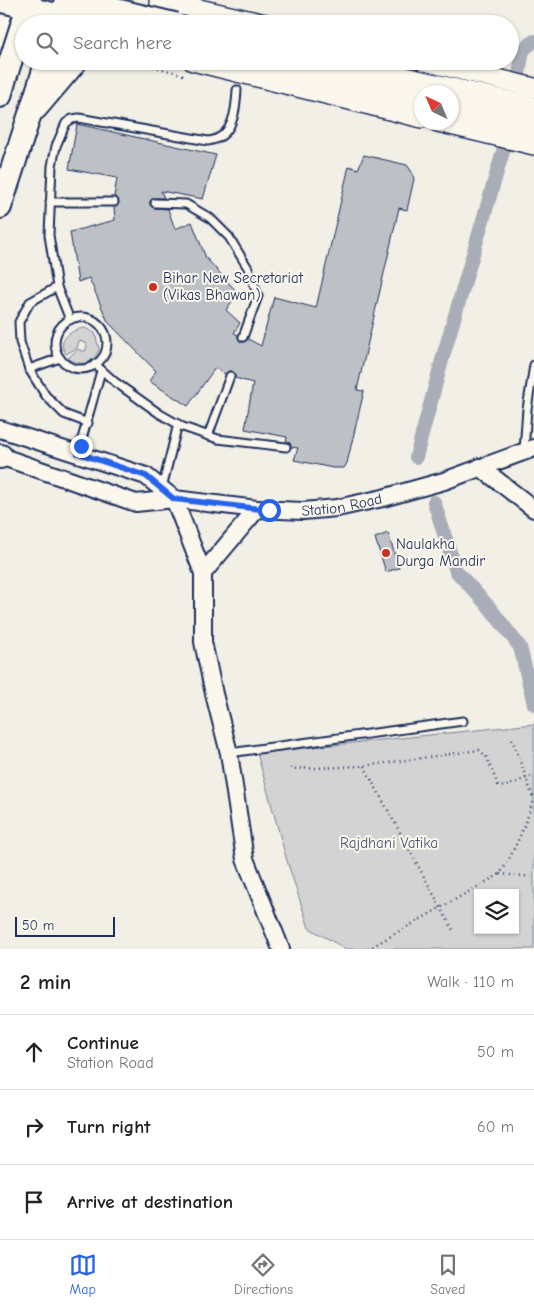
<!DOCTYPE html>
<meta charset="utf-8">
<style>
:root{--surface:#fff;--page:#f2f2f2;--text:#222;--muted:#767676;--line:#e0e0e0;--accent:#2563eb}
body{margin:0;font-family:"Comic Neue",sans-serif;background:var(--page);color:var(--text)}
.controls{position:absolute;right:15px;bottom:15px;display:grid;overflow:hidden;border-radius:0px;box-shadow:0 1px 4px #0004}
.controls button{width:45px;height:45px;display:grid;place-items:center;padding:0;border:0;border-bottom:1px solid var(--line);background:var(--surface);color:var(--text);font:25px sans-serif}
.compass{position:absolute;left:414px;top:85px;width:45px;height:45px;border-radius:50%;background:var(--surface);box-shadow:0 1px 4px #0004;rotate:316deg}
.scale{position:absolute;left:15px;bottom:12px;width:100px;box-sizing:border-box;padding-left:5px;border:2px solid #1b2f5e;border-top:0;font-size:14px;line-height:18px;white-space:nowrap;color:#1b2f5e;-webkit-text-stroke:4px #fbf7ec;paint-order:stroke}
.stop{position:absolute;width:15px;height:15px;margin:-11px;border:4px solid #2563eb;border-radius:50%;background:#fff}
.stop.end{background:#2563eb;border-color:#fff;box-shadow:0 1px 5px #0008}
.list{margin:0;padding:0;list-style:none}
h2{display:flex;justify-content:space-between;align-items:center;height:65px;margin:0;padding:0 20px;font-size:21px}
h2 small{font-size:16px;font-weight:400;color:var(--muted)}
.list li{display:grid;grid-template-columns:32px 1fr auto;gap:15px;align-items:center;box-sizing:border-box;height:75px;padding:0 20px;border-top:1px solid var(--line)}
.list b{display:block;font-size:19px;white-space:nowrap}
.list p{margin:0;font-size:16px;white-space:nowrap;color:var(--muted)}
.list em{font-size:16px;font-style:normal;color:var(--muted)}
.icon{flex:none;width:28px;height:28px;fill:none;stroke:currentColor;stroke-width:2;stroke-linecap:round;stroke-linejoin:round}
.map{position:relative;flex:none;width:534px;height:949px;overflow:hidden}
.search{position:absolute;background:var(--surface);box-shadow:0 1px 4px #0004;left:15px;right:15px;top:15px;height:55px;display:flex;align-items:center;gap:12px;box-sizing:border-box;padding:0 18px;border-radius:28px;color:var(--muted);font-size:19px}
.sheet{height:290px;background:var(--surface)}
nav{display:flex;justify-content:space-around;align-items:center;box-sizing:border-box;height:70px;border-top:1px solid var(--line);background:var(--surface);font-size:14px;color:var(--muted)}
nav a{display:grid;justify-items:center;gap:2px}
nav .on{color:var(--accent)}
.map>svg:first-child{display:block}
</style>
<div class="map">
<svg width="534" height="949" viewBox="0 0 534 949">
<rect width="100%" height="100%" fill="#f2efe6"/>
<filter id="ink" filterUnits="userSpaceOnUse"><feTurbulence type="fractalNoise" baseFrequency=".02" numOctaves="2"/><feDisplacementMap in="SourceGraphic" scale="10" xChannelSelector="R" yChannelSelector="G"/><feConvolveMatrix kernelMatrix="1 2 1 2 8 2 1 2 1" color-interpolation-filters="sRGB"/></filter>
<g filter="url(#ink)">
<g fill="#d2d3d2" stroke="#768198" fill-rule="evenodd">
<path d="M85,328L95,333L99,349C94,365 80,367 68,358L78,349L82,351H85L87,346L86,343L79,341L77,348L66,354C55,340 72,329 85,328Z"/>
<path d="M534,724V949H346L309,928L287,861L257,753ZM478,893H515V930H478Z"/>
</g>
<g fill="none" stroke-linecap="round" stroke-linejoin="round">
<g stroke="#a9adb7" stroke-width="14">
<polyline points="516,92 523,50 534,41"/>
<polyline points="416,457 444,353 509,131"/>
<polyline points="434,502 456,571 490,608 520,647 534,704"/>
</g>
</g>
<g fill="#bdc0c4" stroke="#1b2f5e">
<polygon points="77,124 216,155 203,199 161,191 164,198 153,198 150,201 150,205 154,208 168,209 175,229 192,222 206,258 238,293 226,310 240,323 234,333 238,335 238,338 241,342 244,342 248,339 261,346 274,297 316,308 349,166 358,169 364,155 407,165 412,172 414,179 407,210 399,208 357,390 364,391 347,463 344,468 333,468 294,460 298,448 291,447 290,443 286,442 287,437 245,429 253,383 235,378 235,375 232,371 229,371 225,374 215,368 188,406 149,381 156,371 108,322 89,278 78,282 70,232 115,220 114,207 118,205 119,202 114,197 117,178 69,169"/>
<polygon points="388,533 399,568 386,572 375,538"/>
</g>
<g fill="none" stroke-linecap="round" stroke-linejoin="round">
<g stroke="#1b2f5e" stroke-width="11">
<g id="service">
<polyline points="50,202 114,202"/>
<polyline points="155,203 186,204 210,218 229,237 248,268 258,296 243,337"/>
<polyline points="57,287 30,302 19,322 20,342 29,369 46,396 64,414 88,423"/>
<circle cx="81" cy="343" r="26"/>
<path d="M70,320L57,287L49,235L52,166L56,146L66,123L72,119L79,118L208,141C233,138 236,111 237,90"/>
<polyline points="95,364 115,382 160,414 183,427 218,439 286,447"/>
<polyline points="29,369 60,358"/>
<polyline points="208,436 230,376"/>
<polyline points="524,451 527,409 534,365"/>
<polyline points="78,453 101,371"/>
<polyline points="162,488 178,424"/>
<polyline points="229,753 463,721"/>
</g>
</g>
<g stroke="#1b2f5e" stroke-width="20">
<g id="tertiary">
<polyline points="0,429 146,476 174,499 203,573 203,642 214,694 229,753 245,859 281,949"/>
<path id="s1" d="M0,456L136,503L174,499L257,509L303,511L337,508L383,498L444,481L534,448"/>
<polyline points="480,467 534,509"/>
<polyline points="203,573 257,509"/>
</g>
</g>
<g stroke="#1b2f5e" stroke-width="22">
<g id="secondary">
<polyline points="159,0 265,24"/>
<polyline points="193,61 422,118"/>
<polyline points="425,61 534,88"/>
<polyline points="438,122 534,145"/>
</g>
</g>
<g stroke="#1b2f5e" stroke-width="25">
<g id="primary">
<polyline points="256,61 422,101"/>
<polyline points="332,61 534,108"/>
<polyline points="452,108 534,127"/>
</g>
</g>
<g stroke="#1b2f5e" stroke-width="26">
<g id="trunk">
<polyline points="0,47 13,0"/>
<polyline points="0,96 6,75"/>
<polyline points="36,108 76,61"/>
<polyline points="0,207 47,61"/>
<polyline points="0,457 1,456"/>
</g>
</g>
<g stroke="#1b2f5e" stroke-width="2.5" stroke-dasharray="1 4" stroke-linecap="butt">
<polyline points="134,61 184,75"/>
<polyline points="512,739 534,800"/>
<polyline points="364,766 454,932"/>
<polyline points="290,769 364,766 479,750 486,756 498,785 504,787 534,775"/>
<polyline points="500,874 534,877"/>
<path d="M368,949L500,874C515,851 525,825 534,799"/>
</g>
<use href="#service" stroke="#fbf7ec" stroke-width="7"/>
<use href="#tertiary" stroke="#fbf7ec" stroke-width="16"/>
<use href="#secondary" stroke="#fbf7ec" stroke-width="19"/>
<use href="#primary" stroke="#fbf7ec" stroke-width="21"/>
<use href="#trunk" stroke="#fbf7ec" stroke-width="22"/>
<g stroke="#1b2f5e" stroke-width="25" stroke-linecap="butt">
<g id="primary-bridge">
<polyline points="76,0 176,24"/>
<polyline points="0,1 96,24"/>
</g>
</g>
<g stroke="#1b2f5e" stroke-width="26" stroke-linecap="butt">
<g id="trunk-bridge">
<polyline points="59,24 66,0"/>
<polyline points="6,75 30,0"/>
</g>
</g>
<use href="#primary-bridge" stroke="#fbf7ec" stroke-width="21"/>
<use href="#trunk-bridge" stroke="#fbf7ec" stroke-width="22"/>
</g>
</g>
<g fill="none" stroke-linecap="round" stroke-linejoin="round" filter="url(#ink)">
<polyline stroke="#2563eb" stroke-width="6" points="81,446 78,453 146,476 174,499 269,510"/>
</g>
<g fill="#c8321e" stroke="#fbf7ec" stroke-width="2">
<circle cx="153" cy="287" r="5"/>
<circle cx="386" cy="553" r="5"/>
</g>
<g text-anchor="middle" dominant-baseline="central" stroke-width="4" stroke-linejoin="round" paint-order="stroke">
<g font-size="15" fill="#1b2f5e" stroke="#fbf7ec" text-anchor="start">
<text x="163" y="278">Bihar New Secretariat<tspan x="163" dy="17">(Vikas Bhawan)</tspan></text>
<text x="396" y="544">Naulakha<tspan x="396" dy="17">Durga Mandir</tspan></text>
</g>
<g font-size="15" fill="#1b2f5e" stroke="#fbf7ec">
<text stroke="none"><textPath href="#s1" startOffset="351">Station Road</textPath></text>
</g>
<g font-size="15" fill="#49587b" stroke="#fbf7ec">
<text x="389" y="843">Rajdhani Vatika</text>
</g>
</g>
</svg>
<div class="controls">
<button><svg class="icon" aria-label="layers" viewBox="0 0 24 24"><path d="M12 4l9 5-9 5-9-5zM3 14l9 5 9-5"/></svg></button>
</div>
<svg class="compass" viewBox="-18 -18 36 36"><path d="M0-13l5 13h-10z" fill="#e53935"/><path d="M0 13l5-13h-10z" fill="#767676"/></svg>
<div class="scale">50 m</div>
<div class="stop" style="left:269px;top:510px"></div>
<div class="stop end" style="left:81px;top:446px"></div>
<div class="search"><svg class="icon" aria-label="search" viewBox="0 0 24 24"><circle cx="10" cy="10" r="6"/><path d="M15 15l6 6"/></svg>Search here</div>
</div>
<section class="sheet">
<h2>2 min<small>Walk · 110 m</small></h2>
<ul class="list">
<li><svg class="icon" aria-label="ahead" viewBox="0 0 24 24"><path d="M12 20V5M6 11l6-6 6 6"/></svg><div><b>Continue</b><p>Station Road</p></div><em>50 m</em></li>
<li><svg class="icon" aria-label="right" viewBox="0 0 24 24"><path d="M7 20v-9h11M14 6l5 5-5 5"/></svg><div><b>Turn right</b></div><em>60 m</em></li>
<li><svg class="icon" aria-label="arrive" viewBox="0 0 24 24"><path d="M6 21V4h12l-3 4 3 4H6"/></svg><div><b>Arrive at destination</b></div></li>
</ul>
</section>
<nav>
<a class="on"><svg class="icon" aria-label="map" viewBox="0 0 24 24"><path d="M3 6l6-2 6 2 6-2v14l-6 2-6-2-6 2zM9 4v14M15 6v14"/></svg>Map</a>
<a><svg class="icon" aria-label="directions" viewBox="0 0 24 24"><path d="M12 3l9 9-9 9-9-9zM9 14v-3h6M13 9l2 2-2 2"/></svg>Directions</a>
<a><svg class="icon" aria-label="saved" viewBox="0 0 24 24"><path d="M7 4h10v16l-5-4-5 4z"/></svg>Saved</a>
</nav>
